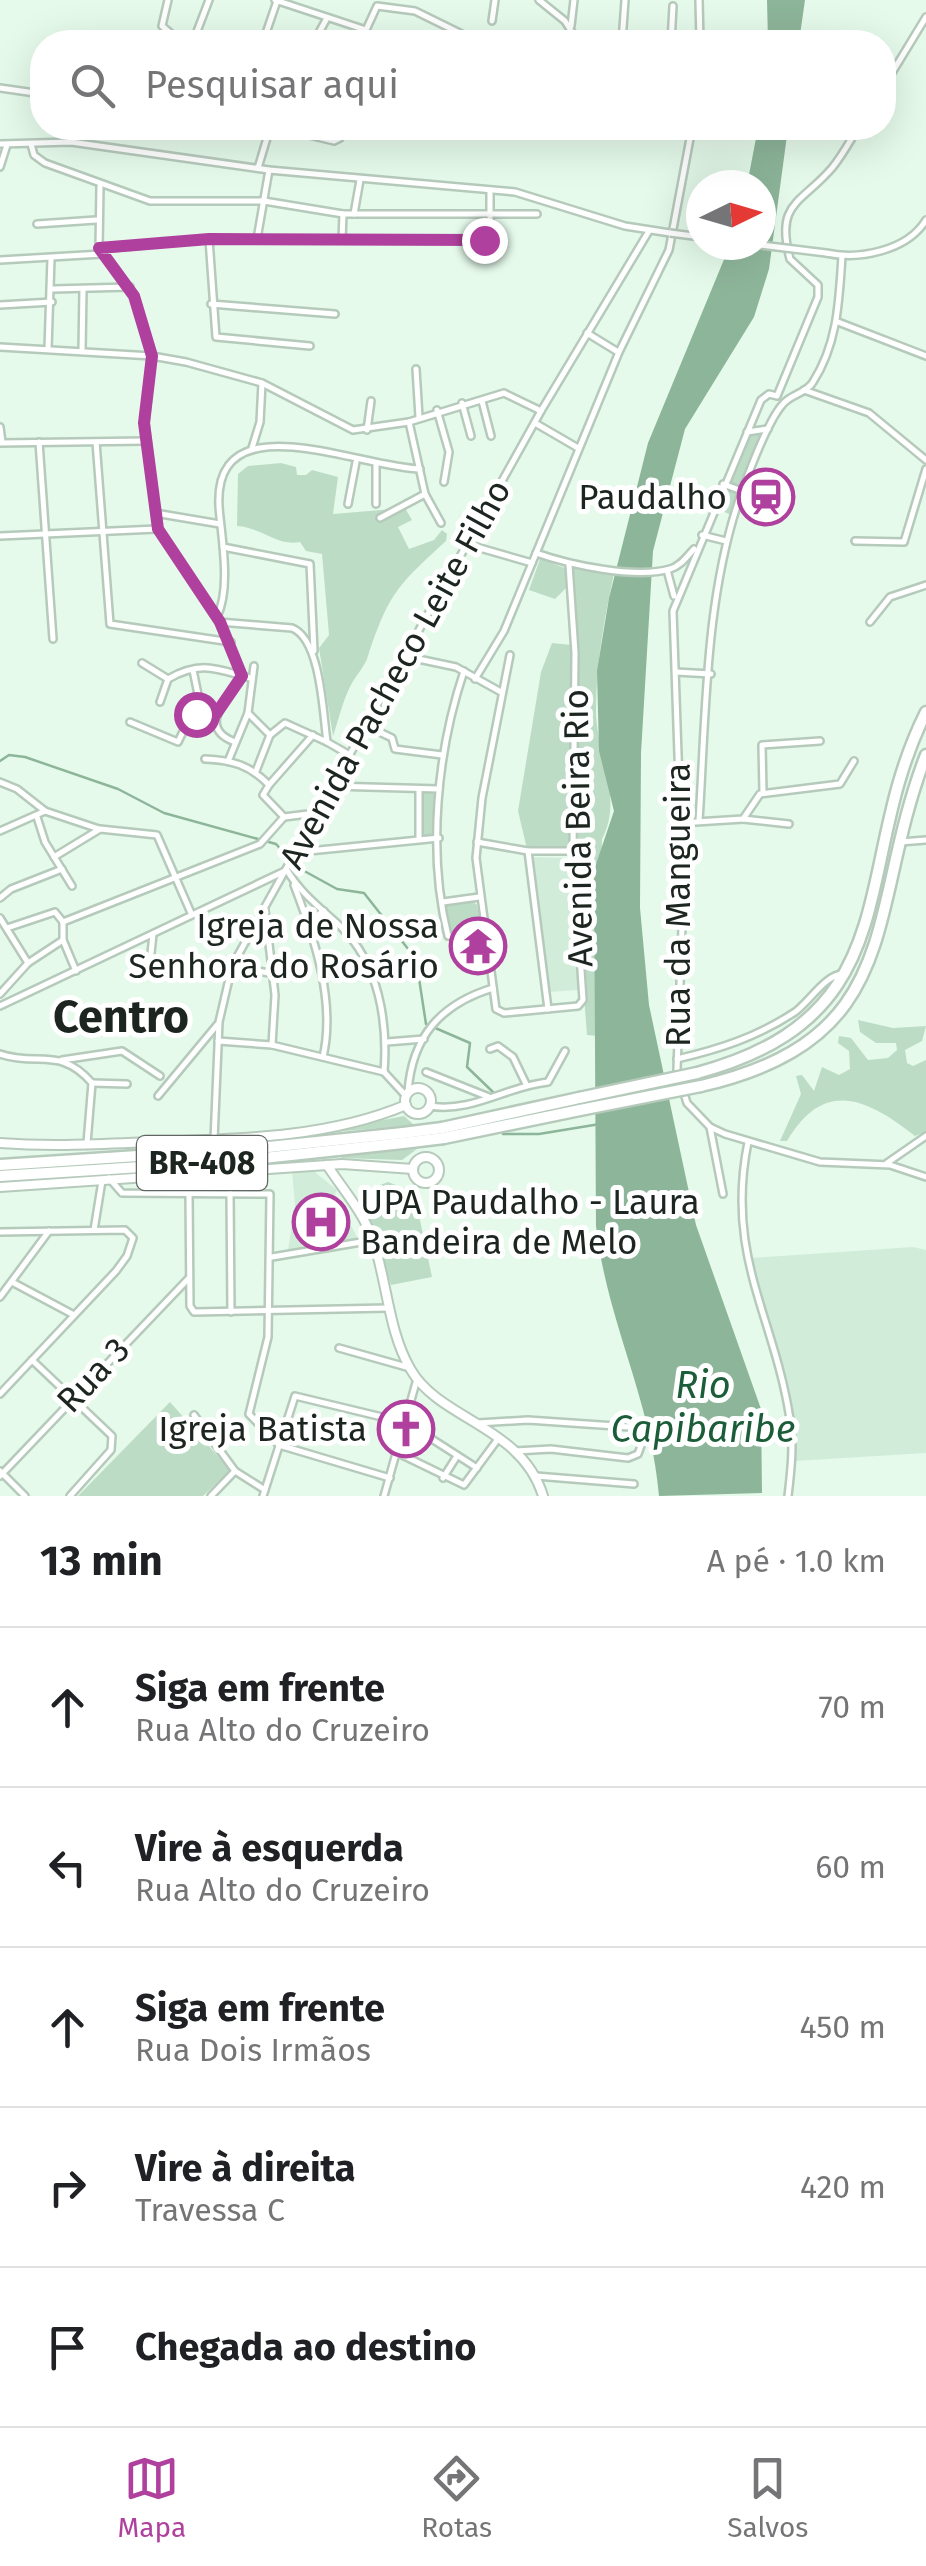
<!DOCTYPE html>
<html lang="pt">
<meta charset="utf-8">
<style>
:root{--surface:#fff;--page:#f6f6f6;--text:#202124;--muted:#757577;--line:#e0e0e0;--accent:#b0409d}
body{margin:0;font-family:"Fira Sans",sans-serif;background:var(--page);color:var(--text)}
.compass{position:absolute;left:686px;top:170px;width:90px;height:90px;border-radius:50%;background:var(--surface);box-shadow:0 10px 40px #0002;rotate:85deg}
.stop{position:absolute;width:30px;height:30px;margin:-22px;border:8px solid #b0409d;border-radius:50%;background:#fff}
.stop.end{background:#b0409d;border-color:#fff;box-shadow:0 2px 10px #0008}
.list{margin:0;padding:0;list-style:none}
h2{display:flex;justify-content:space-between;align-items:center;height:130px;margin:0;padding:0 40px;font-size:42px}
h2 small{font-size:32px;font-weight:400;color:var(--muted)}
.list li{display:grid;grid-template-columns:65px 1fr auto;gap:30px;align-items:center;box-sizing:border-box;height:160px;padding:0 40px;border-top:2px solid var(--line)}
.list b{display:block;font-size:38px;white-space:nowrap}
.list p{margin:0;font-size:32px;white-space:nowrap;color:var(--muted)}
.list em{font-size:32px;font-style:normal;color:var(--muted)}
.icon{flex:none;width:55px;height:55px;fill:none;stroke:currentColor;stroke-width:2;stroke-linecap:round;stroke-linejoin:round}
.map{position:relative;flex:none;width:926px;height:1496px;overflow:hidden}
.search{position:absolute;background:var(--surface);box-shadow:0 10px 40px #0002;left:30px;right:30px;top:30px;height:110px;display:flex;align-items:center;gap:25px;box-sizing:border-box;padding:0 35px;border-radius:40px;color:var(--muted);font-size:38px}
.sheet{height:930px;background:var(--surface)}
nav{display:flex;justify-content:space-around;align-items:center;box-sizing:border-box;height:140px;border-top:2px solid var(--line);background:var(--surface);font-size:28px;color:var(--muted)}
nav a{display:grid;justify-items:center;gap:5px}
nav .on{color:var(--accent)}
.map>svg:first-child{display:block}
</style>
<div class="map">
<svg width="926" height="1496" viewBox="0 0 926 1496">
<rect width="100%" height="100%" fill="#e5faeb"/>
<g fill="#d1edda">
<polygon points="532,857 569,858 579,990 548,992"/>
<polygon points="311,1169 337,1190 335,1194 358,1239 288,1250 295,1205 292,1171"/>
<polygon points="913,1247 926,1250 926,1453 796,1461 792,1412 751,1258"/>
</g>
<g fill="#bddcc6">
<polygon points="764,433 731,515 718,509 748,435"/>
<path d="M281,463L296,467L297,475H306L312,470L338,477L333,514L405,508L412,520L398,527L409,549L434,540L442,530L447,534L446,541C398,585 389,593 368,656C365,666 357,674 352,683C343,699 339,719 333,736L319,648L329,635L322,554L306,551L300,542C278,547 260,527 237,526L238,474L248,466Z"/>
<polygon points="540,559 565,568 568,586 555,599 529,590"/>
<path d="M569,565L615,569C605,615 596,662 596,710C596,755 624,797 602,839L598,1036L587,1035L573,851L574,635Z"/>
<polygon points="552,643 571,645 571,847 527,849 518,811 541,672"/>
<rect x="419" y="789" width="20" height="49"/>
<polygon points="471,900 477,905 482,934 450,935 446,904"/>
<path d="M858,1020L893,1028L926,1026L922,1041L905,1050L907,1063L913,1066L926,1060V1132L915,1136C867,1098 824,1078 787,1141H780L801,1094L796,1076L802,1075L814,1091L822,1067L839,1075L850,1069L849,1051L838,1043L839,1036L851,1038L868,1060L888,1058L897,1050L896,1043H876L860,1032Z"/>
<polygon points="404,1116 414,1125 311,1134"/>
<polygon points="417,1149 402,1160 341,1158 342,1156"/>
<polygon points="388,1182 414,1192 432,1277 391,1285 366,1212 382,1205 380,1185"/>
<polygon points="170,1402 230,1470 203,1496 78,1496"/>
</g>
<g fill="#8db59a">
<polygon points="767,0 805,0 799,42 768,42"/>
<path d="M758,128H788L769,269L754,317L685,429L653,551L641,753L640,908L649,1005L696,1225L761,1409L762,1493L659,1496C651,1399 607,1322 596,1226L594,870L614,811L599,751L597,671L609,598L648,443L730,245H761V185H747Z"/>
</g>
<g fill="none" stroke-linecap="round" stroke-linejoin="round">
<g stroke="#8db59a" stroke-width="2.5">
<polyline points="0,761 9,755 25,757 118,789 164,813 276,844 297,867 337,889 364,893 416,959 426,1024 470,1043 467,1067 494,1093"/>
<polyline points="503,1134 539,1134 600,1124"/>
</g>
<g stroke="#b6cabc" stroke-width="10">
<g id="street">
<polyline points="168,0 162,26 181,42"/>
<polyline points="275,0 366,30 377,6 415,11 478,42"/>
<polyline points="539,0 565,21 578,42"/>
<polyline points="699,0 700,42"/>
<polyline points="492,21 495,0"/>
<polyline points="571,26 574,0"/>
<polyline points="193,42 209,0"/>
<polyline points="263,42 277,1"/>
<polyline points="314,42 327,18"/>
<polyline points="362,42 366,30"/>
<polyline points="622,42 625,0"/>
<polyline points="671,42 673,6"/>
<polyline points="884,86 926,17"/>
<polyline points="0,88 42,94"/>
<polyline points="280,128 334,141 340,138 343,128"/>
<path d="M858,128C850,141 842,156 832,168C801,204 775,202 790,259L818,285V297L777,396L769,394L761,400L673,611L683,898L677,1070L687,1103L710,1127L725,1134L820,1162L890,1165L926,1177"/>
<polyline points="0,144 71,142 269,170 515,192 625,226 670,233"/>
<polyline points="31,144 34,155 45,163 150,201 264,201 343,214 537,214"/>
<polyline points="0,167 7,145"/>
<polyline points="258,168 270,128"/>
<path d="M100,186L99,249L134,296L152,356L145,423L158,529L219,622L243,676C229,698 195,727 235,742"/>
<polyline points="354,214 360,180"/>
<polyline points="37,224 96,220"/>
<polyline points="209,239 216,337 310,346"/>
<polyline points="257,239 269,170"/>
<polyline points="342,240 343,214"/>
<polyline points="99,249 209,239 483,240 490,234 490,190"/>
<path d="M826,253C859,260 907,251 926,220"/>
<polyline points="0,260 102,254"/>
<polyline points="53,289 130,287"/>
<polyline points="211,304 335,314"/>
<polyline points="0,305 52,302"/>
<polyline points="838,322 926,356"/>
<polyline points="587,333 618,352"/>
<polyline points="0,347 152,356 186,362 262,383 353,430 409,422 504,393 541,411"/>
<polyline points="48,349 51,258"/>
<polyline points="82,351 83,289"/>
<polyline points="416,369 419,417"/>
<polyline points="804,390 869,413 926,460"/>
<polyline points="482,401 491,436"/>
<polyline points="462,403 471,436"/>
<polyline points="437,410 449,452 444,482"/>
<polyline points="409,422 425,494 441,523"/>
<polyline points="535,423 578,448"/>
<polyline points="0,427 2,442"/>
<polyline points="367,430 371,401"/>
<polyline points="747,432 768,429"/>
<polyline points="39,442 53,639"/>
<polyline points="96,442 110,624 231,642"/>
<polyline points="0,443 146,441"/>
<polyline points="252,448 260,422 262,383"/>
<polyline points="723,484 742,491"/>
<polyline points="348,504 356,462"/>
<polyline points="376,504 376,464"/>
<polyline points="155,513 220,524"/>
<polyline points="380,518 425,494"/>
<polyline points="702,535 726,541"/>
<polyline points="0,536 157,529"/>
<polyline points="855,541 904,542 926,469"/>
<polyline points="466,544 532,563"/>
<polyline points="223,547 310,564 314,651"/>
<path d="M536,553C570,565 635,579 670,569C681,566 687,556 694,549"/>
<polyline points="667,570 674,596"/>
<path d="M217,617C230,590 223,547 220,517C204,396 355,467 420,469"/>
<path d="M219,622L292,628C321,639 323,714 327,742L348,754"/>
<polyline points="870,622 890,597 926,585"/>
<polyline points="510,655 482,798 476,858 496,1009 504,1013 578,1006 583,1000 573,851 575,653 569,565"/>
<polyline points="404,656 456,667 501,692"/>
<polyline points="142,663 168,679"/>
<polyline points="193,670 202,714"/>
<path d="M464,671C437,752 427,852 448,936L485,939"/>
<polyline points="676,672 711,674"/>
<polyline points="475,679 504,631 619,352 669,250 692,128"/>
<path d="M160,702L168,679C201,660 217,669 250,678"/>
<polyline points="248,713 270,735"/>
<polyline points="130,722 178,742 191,715 216,714"/>
<polyline points="365,725 392,738 395,749 442,755"/>
<path d="M205,759C232,760 250,765 269,785L263,795L284,817L316,813"/>
<polyline points="229,759 248,713 254,666"/>
<polyline points="256,771 270,735 285,723 327,742"/>
<polyline points="0,782 17,789 45,811"/>
<polyline points="269,785 313,735"/>
<polyline points="332,786 439,789"/>
<polyline points="763,792 762,745 820,741"/>
<polyline points="37,817 45,842 72,886"/>
<polyline points="743,819 789,824"/>
<path d="M699,821C706,713 705,596 741,494C749,472 768,420 783,404C791,394 807,393 813,382C838,343 839,300 842,256"/>
<polyline points="680,823 743,819 760,794 840,784 854,761"/>
<polyline points="0,831 45,811 99,829"/>
<polyline points="419,838 419,789"/>
<polyline points="477,842 528,851 573,851"/>
<polyline points="900,842 926,840"/>
<polyline points="528,851 548,1009"/>
<polyline points="299,852 439,838"/>
<polyline points="54,857 100,829 157,835 191,913"/>
<path d="M294,885C314,937 336,1001 323,1057"/>
<polyline points="0,898 11,889 62,869"/>
<polyline points="443,902 479,897"/>
<polyline points="265,910 275,995 272,1045"/>
<polyline points="0,918 28,963"/>
<polyline points="308,921 324,911"/>
<polyline points="63,922 63,940 76,971"/>
<polyline points="7,928 55,912 63,922 260,844 284,817"/>
<polyline points="153,934 150,963 227,977"/>
<polyline points="232,966 274,974"/>
<polyline points="0,994 28,963 63,940"/>
<path d="M0,1006L287,870C299,892 323,910 341,927C379,964 388,1022 384,1072"/>
<polyline points="218,1041 272,1045 384,1072"/>
<polyline points="387,1042 424,1039"/>
<polyline points="490,1049 498,1046 513,1057 526,1084"/>
<path d="M0,1054C38,1067 60,1046 92,1083L87,1143"/>
<path d="M677,1059C720,1049 757,1037 795,1012C809,1002 826,974 843,974"/>
<polyline points="62,1060 122,1051 160,1076"/>
<polyline points="384,1072 406,1096"/>
<polyline points="426,1072 489,1097"/>
<polyline points="92,1083 127,1084"/>
<path d="M408,1092C412,1036 441,1004 493,988"/>
<polyline points="158,1096 217,1025"/>
<path d="M429,1106C473,1113 507,1086 548,1082L565,1051"/>
<polyline points="710,1127 723,1194"/>
<polyline points="214,1140 219,1022 232,966 541,411 649,231"/>
<path d="M748,1142C725,1256 774,1315 790,1419C794,1445 791,1471 788,1496"/>
<polyline points="887,1163 926,1136"/>
<polyline points="109,1178 122,1193 270,1194 268,1337 249,1414 279,1445 390,1478"/>
<polyline points="230,1193 231,1312"/>
<polyline points="189,1194 190,1306 194,1312 388,1308"/>
<polyline points="94,1230 102,1181"/>
<polyline points="0,1232 125,1230 133,1238 127,1256 116,1271 0,1394"/>
<polyline points="272,1257 373,1240"/>
<polyline points="12,1282 74,1315"/>
<polyline points="0,1297 49,1231"/>
<polyline points="339,1348 410,1368"/>
<polyline points="32,1360 112,1436 111,1450 70,1496"/>
<polyline points="194,1415 235,1471 265,1490"/>
<polyline points="478,1423 528,1420 630,1427 642,1443 638,1454 628,1458 551,1449 515,1451"/>
<polyline points="398,1453 464,1485 498,1439"/>
<polyline points="0,1471 25,1496"/>
<polyline points="0,1476 189,1278"/>
<polyline points="536,1476 634,1484"/>
<polyline points="443,1478 457,1456"/>
<polyline points="211,1496 235,1471"/>
<polyline points="263,1496 295,1396 407,1423 477,1468"/>
<polyline points="384,1496 417,1379"/>
</g>
</g>
<g stroke="#b6cabc" stroke-width="12">
<g id="secondary">
<circle cx="418" cy="1101" r="13"/>
<path d="M0,1143C52,1147 102,1144 154,1142C238,1139 328,1138 406,1105"/>
<circle cx="426" cy="1170" r="13"/>
<path d="M327,1165C342,1188 362,1211 372,1237C387,1279 388,1332 411,1370C440,1420 522,1426 543,1496"/>
<polyline points="0,1187 342,1164 413,1169"/>
</g>
</g>
<g stroke="#b6cabc" stroke-width="15">
<g id="highway">
<path d="M697,1073C913,1015 849,865 926,712"/>
<path d="M701,1086C908,1038 865,913 926,755"/>
<polyline points="442,1128 579,1098"/>
<polyline points="444,1138 580,1110"/>
<polyline points="0,1165 259,1148 403,1133"/>
<polyline points="0,1176 235,1161 403,1143"/>
</g>
</g>
<use href="#street" stroke="#fff" stroke-width="5"/>
<use href="#secondary" stroke="#fff" stroke-width="8"/>
<use href="#highway" stroke="#fff" stroke-width="10"/>
<g stroke="#b6cabc" stroke-width="10" stroke-linecap="butt">
<g id="street-bridge">
<polyline points="670,233 701,237"/>
<polyline points="761,245 826,253"/>
</g>
</g>
<g stroke="#b6cabc" stroke-width="15" stroke-linecap="butt">
<g id="highway-bridge">
<polyline points="579,1098 697,1073"/>
<polyline points="580,1110 701,1086"/>
<polyline points="403,1133 442,1128"/>
<polyline points="403,1143 444,1138"/>
</g>
</g>
<use href="#street-bridge" stroke="#fff" stroke-width="5"/>
<use href="#highway-bridge" stroke="#fff" stroke-width="10"/>
</g>
<g fill="none" stroke-linecap="round" stroke-linejoin="round">
<polyline stroke="#b0409d" stroke-width="12" points="196,714 216,714 242,676 220,622 158,529 144,423 152,356 134,296 99,248 209,239 484,240"/>
</g>
<defs>
<g id="station-ring" transform="scale(2.875)"><circle r="9.5" fill="#fff" stroke="#b0409d" stroke-width="1.5"/><path d="M-3-6H3Q5-6 5-4V2Q5 4 3 4L4.5 6H3L1.5 4h-3L-3 6H-4.5L-3 4Q-5 4-5 2V-4Q-5-6-3-6ZM-3.5-4v3h7v-3ZM-3.5 1v1.5H-2V1ZM2 1v1.5H3.5V1Z" fill="#b0409d"/></g>
<g id="temple-ring" transform="scale(2.875)"><circle r="9.5" fill="#fff" stroke="#b0409d" stroke-width="1.5"/><path d="M0-6L5-2H3V0L6.5 2.5H4V6H1.5V3h-3V6H-4V2.5H-6.5L-3 0V-2H-5Z" fill="#b0409d"/></g>
<g id="hospital-ring" transform="scale(2.875)"><circle r="9.5" fill="#fff" stroke="#b0409d" stroke-width="1.5"/><path d="M-5-5h3v3.5h4V-5h3V5h-3V1.5h-4V5h-3Z" fill="#b0409d"/></g>
<g id="church-ring" transform="scale(2.875)"><circle r="9.5" fill="#fff" stroke="#b0409d" stroke-width="1.5"/><path d="M-1.2-6h2.4v3.5h3.3v2.4h-3.3V6h-2.4V-.1h-3.3v-2.4h3.3Z" fill="#b0409d"/></g>
</defs>
<g fill-rule="evenodd">
<use href="#station-ring" x="766" y="497"/>
<use href="#temple-ring" x="478" y="946"/>
<use href="#hospital-ring" x="321" y="1222"/>
<use href="#church-ring" x="406" y="1429"/>
</g>
<g text-anchor="middle" dominant-baseline="central" stroke-width="10" stroke-linejoin="round" paint-order="stroke">
<rect fill="#fff" stroke="#616663" stroke-width="2.5" x="137" y="1136" width="130" height="54" rx="8"/>
<g font-size="32" font-weight="bold" fill="#1d2520">
<text x="202" y="1163">BR-408</text>
</g>
<g font-size="35" fill="#1d2520" stroke="#fff" text-anchor="end">
<text x="727" y="497">Paudalho</text>
<text x="439" y="926">Igreja de Nossa<tspan x="439" dy="40">Senhora do Rosário</tspan></text>
<text x="360" y="1202" text-anchor="start">UPA Paudalho - Laura<tspan x="360" dy="40">Bandeira de Melo</tspan></text>
<text x="367" y="1429">Igreja Batista</text>
</g>
<g font-size="35" fill="#1d2520" stroke="#fff">
<text transform="translate(395 674) rotate(-61)">Avenida Pacheco Leite Filho</text>
<text transform="translate(578 828) rotate(-91)">Avenida Beira Rio</text>
<text transform="translate(678 905) rotate(-90)">Rua da Mangueira</text>
<text transform="translate(93 1375) rotate(-47)">Rua 3</text>
</g>
<g font-size="38" font-style="italic" fill="#1b5d38" stroke="#fff">
<text x="703" y="1385">Rio<tspan x="703" dy="44">Capibaribe</tspan></text>
</g>
<g font-size="45" font-weight="bold" fill="#1d2520" stroke="#fff">
<text x="121" y="1017">Centro</text>
</g>
</g>
</svg>
<svg class="compass" viewBox="-18 -18 36 36"><path d="M0-13l5 13h-10z" fill="#e53935"/><path d="M0 13l5-13h-10z" fill="#757577"/></svg>
<div class="stop" style="left:196px;top:714px"></div>
<div class="stop end" style="left:484px;top:240px"></div>
<div class="search"><svg class="icon" aria-label="search" viewBox="0 0 24 24"><circle cx="10" cy="10" r="6"/><path d="M15 15l6 6"/></svg>Pesquisar aqui</div>
</div>
<section class="sheet">
<h2>13 min<small>A pé · 1.0 km</small></h2>
<ul class="list">
<li><svg class="icon" aria-label="ahead" viewBox="0 0 24 24"><path d="M12 20V5M6 11l6-6 6 6"/></svg><div><b>Siga em frente</b><p>Rua Alto do Cruzeiro</p></div><em>70 m</em></li>
<li><svg class="icon" aria-label="left" viewBox="0 0 24 24"><path d="M17 20v-9H6M10 6l-5 5 5 5"/></svg><div><b>Vire à esquerda</b><p>Rua Alto do Cruzeiro</p></div><em>60 m</em></li>
<li><svg class="icon" aria-label="ahead" viewBox="0 0 24 24"><path d="M12 20V5M6 11l6-6 6 6"/></svg><div><b>Siga em frente</b><p>Rua Dois Irmãos</p></div><em>450 m</em></li>
<li><svg class="icon" aria-label="right" viewBox="0 0 24 24"><path d="M7 20v-9h11M14 6l5 5-5 5"/></svg><div><b>Vire à direita</b><p>Travessa C</p></div><em>420 m</em></li>
<li><svg class="icon" aria-label="arrive" viewBox="0 0 24 24"><path d="M6 21V4h12l-3 4 3 4H6"/></svg><div><b>Chegada ao destino</b></div></li>
</ul>
</section>
<nav>
<a class="on"><svg class="icon" aria-label="map" viewBox="0 0 24 24"><path d="M3 6l6-2 6 2 6-2v14l-6 2-6-2-6 2zM9 4v14M15 6v14"/></svg>Mapa</a>
<a><svg class="icon" aria-label="directions" viewBox="0 0 24 24"><path d="M12 3l9 9-9 9-9-9zM9 14v-3h6M13 9l2 2-2 2"/></svg>Rotas</a>
<a><svg class="icon" aria-label="saved" viewBox="0 0 24 24"><path d="M7 4h10v16l-5-4-5 4z"/></svg>Salvos</a>
</nav>
